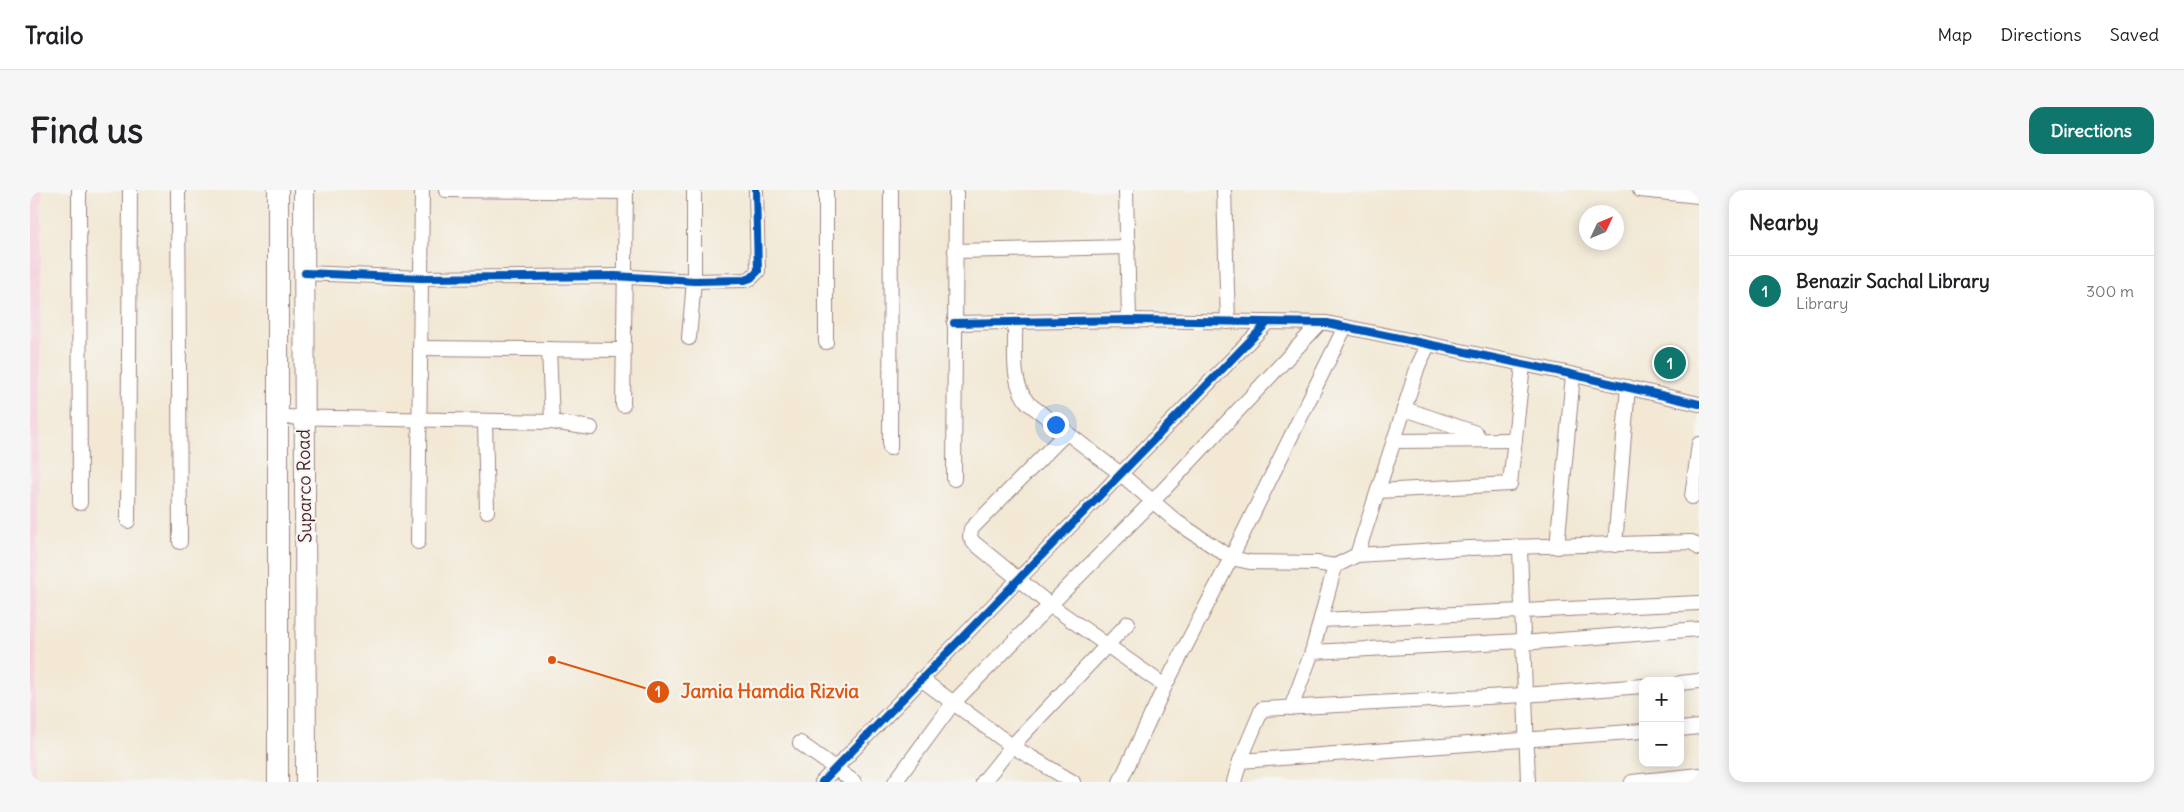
<!DOCTYPE html>
<meta charset="utf-8">
<style>
:root{--surface:#fff;--page:#f6f6f6;--text:#202124;--muted:#757577;--line:#e0e0e0;--accent:#0f766e}
body{margin:0;font-family:Delius,sans-serif;background:var(--page);color:var(--text)}
.controls{position:absolute;right:15px;bottom:15px;display:grid;overflow:hidden;border-radius:10px;box-shadow:0 2px 12px #0003}
.controls button{width:45px;height:45px;display:grid;place-items:center;padding:0;border:0;border-bottom:1px solid var(--line);background:var(--surface);color:var(--text);font:25px sans-serif}
.compass{position:absolute;left:1549px;top:15px;width:45px;height:45px;border-radius:50%;background:var(--surface);box-shadow:0 2px 12px #0003;rotate:46deg}
.you{position:absolute;left:1025px;top:234px;width:18px;height:18px;margin:-12px;border:4px solid #fff;border-radius:50%;background:#1a73e8;box-shadow:0 0 0 8px #1a73e833}
.badge{display:grid;place-items:center;width:32px;height:32px;border-radius:50%;background:var(--accent);color:#fff;font-size:16px;font-weight:700}
.pin{position:absolute;translate:-50% -50%;border:2px solid #fff;box-shadow:0 1px 5px #0006}
.list{margin:0;padding:0;list-style:none}
h2{display:flex;justify-content:space-between;align-items:center;height:65px;margin:0;padding:0 20px;font-size:21px}
h2 small{font-size:16px;font-weight:400;color:var(--muted)}
.list li{display:grid;grid-template-columns:32px 1fr auto;gap:15px;align-items:center;box-sizing:border-box;height:70px;padding:0 20px;border-top:1px solid var(--line)}
.list b{display:block;font-size:19px;white-space:nowrap}
.list p{margin:0;font-size:16px;white-space:nowrap;color:var(--muted)}
.list em{font-size:16px;font-style:normal;color:var(--muted)}
.map{position:relative;flex:none;width:1669px;height:592px;overflow:hidden;border-radius:15px}
header{display:flex;align-items:center;gap:30px;box-sizing:border-box;height:70px;padding:0 25px;background:var(--surface);border-bottom:1px solid var(--line)}
header strong{font-size:24px}
nav{display:flex;gap:28px;margin-inline-start:auto;font-size:18px}
.intro{display:flex;align-items:center;justify-content:space-between;box-sizing:border-box;height:120px;padding:0 30px}
h1{margin:0;font-size:35px}
.button{padding:12px 22px;border-radius:15px;background:var(--accent);color:#fff;font-size:18px;font-weight:700}
main{display:flex;gap:30px;padding:0 30px}
aside{flex:1;background:var(--surface);border-radius:15px;box-shadow:0 2px 12px #0003}
.map>svg:first-child{display:block}
</style>
<header>
<strong>Trailo</strong>
<nav><a>Map</a><a>Directions</a><a>Saved</a></nav>
</header>
<div class="intro"><h1>Find us</h1><a class="button">Directions</a></div>
<main>
<div class="map">
<svg width="1669" height="592" viewBox="0 0 1669 592">
<rect width="100%" height="100%" fill="#f6f6f2"/>
<filter id="ink" filterUnits="userSpaceOnUse"><feTurbulence type="fractalNoise" baseFrequency=".02" numOctaves="2"/><feDisplacementMap in="SourceGraphic" scale="10" xChannelSelector="R" yChannelSelector="G"/><feConvolveMatrix kernelMatrix="1 2 1 2 8 2 1 2 1" color-interpolation-filters="sRGB"/></filter>
<filter id="wash" filterUnits="userSpaceOnUse"><feTurbulence type="fractalNoise" baseFrequency=".0096" numOctaves="4" result="noise"/><feDisplacementMap in="SourceGraphic" scale="20" xChannelSelector="R" yChannelSelector="G"/><feGaussianBlur stdDeviation="1.12" result="paint"/><feColorMatrix in="noise" values="0 0 0 0 0 0 0 0 0 0 0 0 0 0 0 0 0 1.4 0 .05"/><feComposite in="paint" operator="in"/></filter>
<g filter="url(#wash)">
<rect width="100%" height="100%" fill="#f2e8d4"/>
<polygon fill="#f5cfdc" points="0,0 12,0 5,592 0,592"/>
</g>
<g filter="url(#ink)">
<g fill="none" stroke-linecap="round" stroke-linejoin="round">
<g stroke="#9e8480" stroke-width="16">
<g id="minor">
<polyline points="49,0 50,313"/>
<polyline points="148,0 150,352"/>
<polyline points="416,0 596,2"/>
<polyline points="1096,0 1099,130"/>
<polyline points="1194,0 1198,132"/>
<polyline points="1610,0 1669,6"/>
<polyline points="925,61 1098,57"/>
<polyline points="275,83 391,88 585,86 664,91 715,90 721,88 728,81 726,0"/>
<path d="M985,132C986,158 980,192 998,213L1092,285L1147,332L1201,368L1220,372L1286,373L1305,376"/>
<polyline points="924,133 1099,130 1297,133 1536,183 1669,214"/>
<polyline points="659,148 664,91 664,0"/>
<polyline points="796,152 796,0"/>
<polyline points="390,158 593,160"/>
<polyline points="519,159 522,232"/>
<polyline points="593,215 596,0"/>
<polyline points="1375,219 1446,243 1450,250"/>
<polyline points="248,227 522,232 561,238"/>
<polyline points="455,231 457,321"/>
<polyline points="1037,242 941,339 940,347 943,352 1020,415 1135,496"/>
<polyline points="1364,251 1485,250"/>
<polyline points="860,258 861,0"/>
<polyline points="924,289 926,0"/>
<polyline points="1348,301 1480,294 1493,175"/>
<polyline points="1662,307 1669,254"/>
<polyline points="98,331 100,0"/>
<polyline points="388,352 392,0"/>
<polyline points="1585,355 1598,197"/>
<polyline points="1527,357 1543,185"/>
<polyline points="1490,358 1498,592"/>
<polyline points="1327,365 1439,358 1662,352 1669,358"/>
<polyline points="1291,430 1669,413"/>
<polyline points="1492,453 1669,439"/>
<polyline points="1282,462 1305,376 1327,365 1388,176 1398,155"/>
<polyline points="891,489 982,556 1043,592"/>
<polyline points="1650,493 1669,491"/>
<polyline points="1261,518 1282,462 1492,451"/>
<polyline points="1650,539 1669,537"/>
<polyline points="770,553 824,592"/>
<polyline points="1210,571 1613,541"/>
<polyline points="792,592 1237,133"/>
<polyline points="865,592 923,513 1123,311 1290,133"/>
<polyline points="953,592 982,556 1098,433"/>
<polyline points="1090,592 1135,496 1201,368 1315,137"/>
<polyline points="1204,592 1210,571 1232,519 1494,505 1613,496"/>
<polyline points="1602,592 1669,585"/>
</g>
</g>
<g stroke="#9e8480" stroke-width="22">
<g id="secondary">
<polyline points="274,0 276,592"/>
<polyline points="248,592 248,0"/>
</g>
</g>
<use href="#minor" stroke="#fff" stroke-width="14"/>
<use href="#secondary" stroke="#fff" stroke-width="20"/>
<g stroke="#f6f6f2" stroke-width="11">
<g id="cycleway">
<polyline points="275,83 391,88 585,86 664,91 715,90 721,88 728,81 726,0"/>
<polyline points="924,133 1099,130 1297,133 1536,183 1669,214"/>
<polyline points="792,592 1237,133"/>
</g>
</g>
<use href="#cycleway" stroke="#0057b8" stroke-width="8"/>
</g>
</g>
<g text-anchor="middle" dominant-baseline="central" stroke-width="4.5" stroke-linejoin="round" paint-order="stroke">
<g font-size="18" fill="#4a1f2b" stroke="#f6f6f2">
<text transform="translate(274 296) rotate(-91)">Suparco Road</text>
</g>
</g>
<path fill="none" stroke="#e0560e" stroke-width="2" d="M522 470L628 502"/>
<g fill="#e0560e" stroke="#f6f6f2" stroke-width="2">
<circle cx="522" cy="470" r="5"/>
<circle cx="628" cy="502" r="12"/>
</g>
<g font-size="15" text-anchor="middle" font-weight="bold" fill="#fff">
<text x="628" y="507">1</text>
</g>
<g font-size="19" text-anchor="middle" font-weight="bold" fill="#e0560e" stroke="#f6f6f2" stroke-width="4.5" stroke-linejoin="round" paint-order="stroke">
<text x="740" y="508">Jamia Hamdia Rizvia</text>
</g>
</svg>
<div class="controls">
<button>+</button>
<button>−</button>
</div>
<svg class="compass" viewBox="-18 -18 36 36"><path d="M0-13l5 13h-10z" fill="#e53935"/><path d="M0 13l5-13h-10z" fill="#757577"/></svg>
<div class="you"></div>
<div class="pin badge" style="left:1640px;top:173px">1</div>
</div>
<aside>
<h2>Nearby<small></small></h2>
<ul class="list">
<li><span class="badge">1</span><div><b>Benazir Sachal Library</b><p>Library</p></div><em>300 m</em></li>
</ul>
</aside>
</main>
